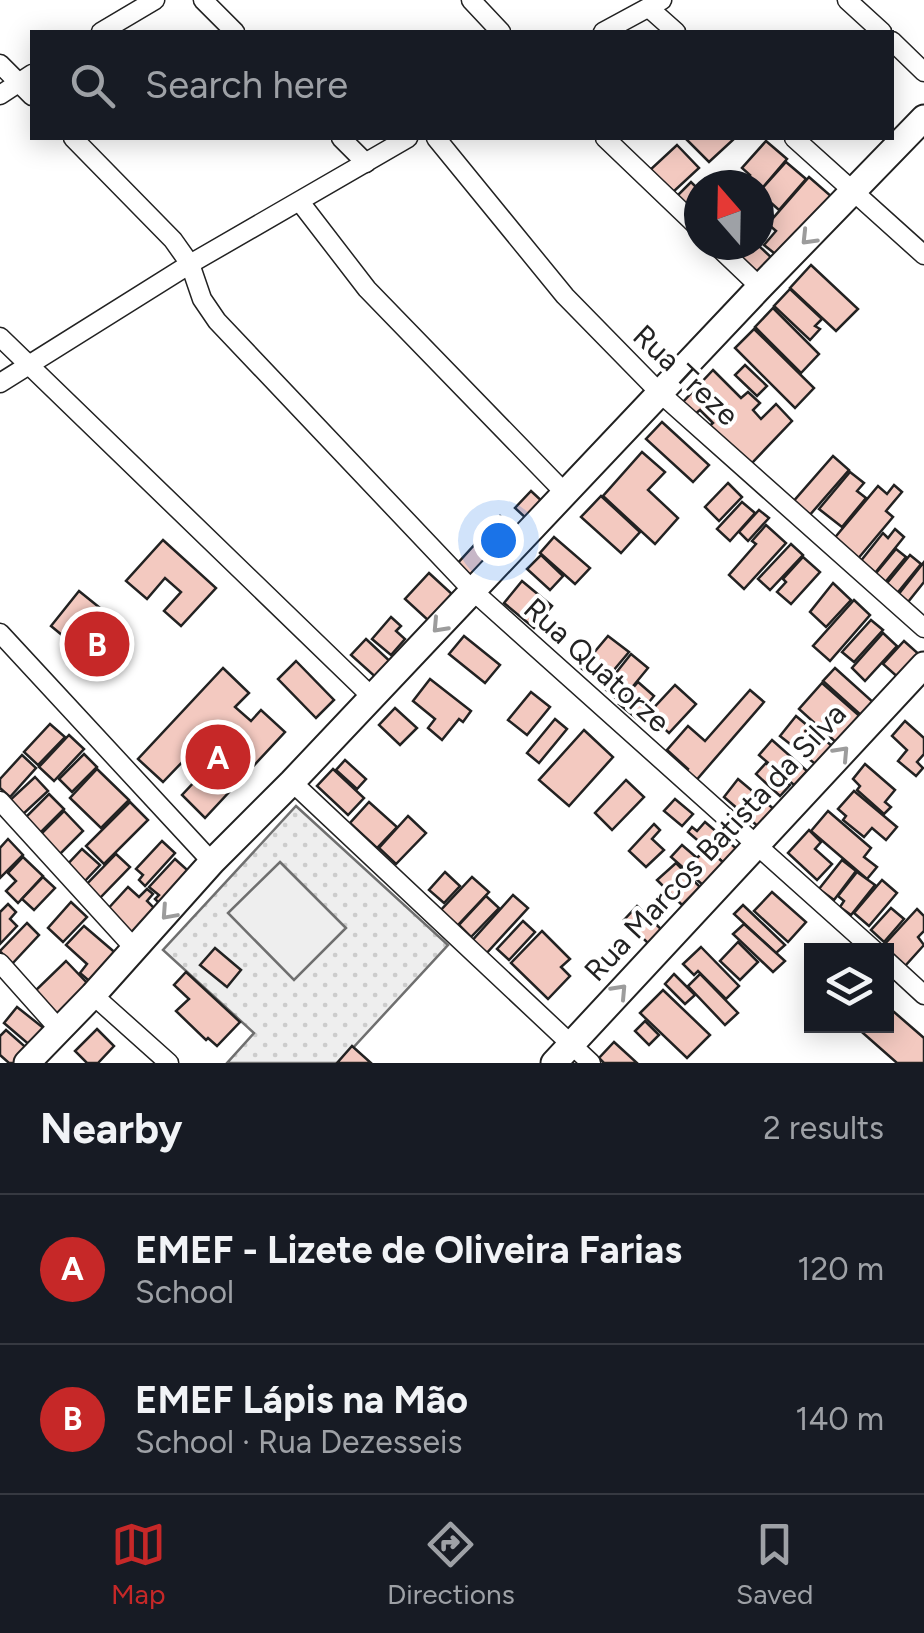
<!DOCTYPE html>
<meta charset="utf-8">
<style>
:root{--surface:#171b24;--page:#242831;--text:#f1f3f6;--muted:#9ea1a6;--line:#363941;--accent:#c62828}
body{margin:0;font-family:Figtree,sans-serif;background:var(--page);color:var(--text)}
.controls{position:absolute;right:30px;bottom:30px;display:grid;overflow:hidden;border-radius:0px;box-shadow:0 5px 25px #0003}
.controls button{width:90px;height:90px;display:grid;place-items:center;padding:0;border:0;border-bottom:2px solid var(--line);background:var(--surface);color:var(--text);font:50px sans-serif}
.compass{position:absolute;left:684px;top:170px;width:90px;height:90px;border-radius:50%;background:var(--surface);box-shadow:0 5px 25px #0003;rotate:340deg}
.you{position:absolute;left:498px;top:540px;width:35px;height:35px;margin:-25px;border:8px solid #fff;border-radius:50%;background:#1a73e8;box-shadow:0 0 0 15px #1a73e833}
.badge{display:grid;place-items:center;width:65px;height:65px;border-radius:50%;background:var(--accent);color:#fff;font-size:32px;font-weight:700}
.pin{position:absolute;translate:-50% -50%;border:5px solid #fff;box-shadow:0 2px 10px #0006}
.list{margin:0;padding:0;list-style:none}
h2{display:flex;justify-content:space-between;align-items:center;height:130px;margin:0;padding:0 40px;font-size:42px}
h2 small{font-size:32px;font-weight:400;color:var(--muted)}
.list li{display:grid;grid-template-columns:65px 1fr auto;gap:30px;align-items:center;box-sizing:border-box;height:150px;padding:0 40px;border-top:2px solid var(--line)}
.list b{display:block;font-size:38px;white-space:nowrap}
.list p{margin:0;font-size:32px;white-space:nowrap;color:var(--muted)}
.list em{font-size:32px;font-style:normal;color:var(--muted)}
.icon{flex:none;width:55px;height:55px;fill:none;stroke:currentColor;stroke-width:2;stroke-linecap:round;stroke-linejoin:round}
.map{position:relative;flex:none;width:924px;height:1063px;overflow:hidden}
.search{position:absolute;background:var(--surface);box-shadow:0 5px 25px #0003;left:30px;right:30px;top:30px;height:110px;display:flex;align-items:center;gap:25px;box-sizing:border-box;padding:0 35px;border-radius:0px;color:var(--muted);font-size:38px}
.sheet{height:430px;background:var(--surface)}
nav{display:flex;justify-content:space-around;align-items:center;box-sizing:border-box;height:140px;border-top:2px solid var(--line);background:var(--surface);font-size:28px;color:var(--muted)}
nav a{display:grid;justify-items:center;gap:5px}
nav .on{color:var(--accent)}
.map>svg:first-child{display:block}
</style>
<div class="map">
<svg width="924" height="1063" viewBox="0 0 924 1063">
<defs>
<pattern id="grass-dots" width="8" height="8" patternUnits="userSpaceOnUse" patternTransform="scale(2.5)"><rect width="8" height="8" fill="#eee"/><path d="M2 2h.1M6 6h.1" fill="none" stroke="#ccc" stroke-width="1.8" stroke-linecap="round"/></pattern>
</defs>
<rect width="100%" height="100%" fill="#fff"/>
<polygon fill="url(#grass-dots)" stroke="#6f6f6f" stroke-width="2.5" points="296,806 448,945 339,1063 227,1063 254,1033 163,950"/>
<polygon fill="#eee" stroke="#6f6f6f" stroke-width="2.5" points="280,862 346,928 294,980 228,913"/>
<g fill="#f3c9c0" stroke="#222" stroke-width="2.5">
<polygon points="685,138 735,138 709,162"/>
<polygon points="766,141 787,159 759,192 759,185 726,183 734,175 743,182 750,175 742,168"/>
<polygon points="677,145 699,168 672,193 650,170"/>
<polygon points="786,162 806,179 779,210 759,192"/>
<polygon points="809,177 832,197 779,257 764,245 776,231 768,224"/>
<polygon points="705,179 711,185 699,185 699,214 695,219 674,199 691,182 696,187"/>
<polygon points="720,245 758,245 774,260 756,279"/>
<polygon points="811,265 858,309 836,331 790,288"/>
<polygon points="790,289 822,319 815,326 820,329 810,340 774,306"/>
<polygon points="773,308 819,354 801,373 755,327"/>
<polygon points="754,329 814,388 795,408 735,348"/>
<polygon points="745,365 767,386 757,396 735,375"/>
<polygon points="713,370 741,398 748,392 760,403 753,410 761,419 776,404 792,421 750,465 705,430 713,423 700,410 695,414 683,402"/>
<polygon points="662,422 709,465 693,482 646,439"/>
<polygon points="642,452 665,472 648,490 678,518 655,544 603,496"/>
<polygon points="833,456 849,470 808,517 792,503"/>
<polygon points="850,472 864,483 857,491 866,498 842,527 819,509"/>
<polygon points="728,483 742,497 719,521 705,507"/>
<polygon points="894,485 902,492 886,511 893,517 856,561 832,541 878,486 887,494"/>
<polygon points="531,491 544,503 528,520 515,508"/>
<polygon points="601,496 640,532 621,553 581,517"/>
<polygon points="742,502 755,513 730,541 717,529"/>
<polygon points="759,510 769,518 748,541 739,532"/>
<polygon points="500,516 516,531 493,556 476,541"/>
<polygon points="766,525 786,543 744,589 729,575 756,544 752,541"/>
<polygon points="895,529 904,537 871,578 856,567 883,533 888,538"/>
<polygon points="554,537 590,568 575,584 540,553"/>
<polygon points="163,540 216,588 181,626 164,611 181,592 165,578 147,599 126,581"/>
<polygon points="476,543 491,558 476,582 457,564"/>
<polygon points="791,544 803,555 770,590 758,579"/>
<polygon points="896,549 906,557 882,586 872,578"/>
<polygon points="541,555 563,576 550,590 527,569"/>
<polygon points="910,555 921,564 894,597 883,588"/>
<polygon points="803,557 820,572 791,604 777,592 786,582 783,579"/>
<polygon points="924,562 924,582 908,602 898,595"/>
<polygon points="429,573 453,595 429,621 405,599"/>
<polygon points="522,581 552,606 534,628 504,603"/>
<polygon points="833,583 851,600 826,627 810,612"/>
<polygon points="79,591 126,629 88,676 64,657 74,645 51,626"/>
<polygon points="854,600 870,615 830,661 813,646"/>
<polygon points="391,617 401,626 396,631 405,639 391,655 372,639"/>
<polygon points="871,620 883,630 854,662 842,652"/>
<polygon points="883,633 897,646 865,681 852,668"/>
<polygon points="464,636 500,665 485,683 449,654"/>
<polygon points="608,636 629,652 602,684 581,668"/>
<polygon points="366,639 394,665 380,681 351,655"/>
<polygon points="904,641 922,657 901,680 883,664"/>
<polygon points="631,654 648,668 620,702 604,688"/>
<polygon points="296,661 334,700 316,718 278,679"/>
<polygon points="223,668 249,693 235,707 251,721 261,710 285,732 205,818 182,795 231,743 215,728 163,782 138,759"/>
<polygon points="835,668 874,703 862,716 823,681"/>
<polygon points="430,679 471,711 463,722 459,719 442,740 428,728 435,719 413,701"/>
<polygon points="638,682 654,696 636,718 619,704"/>
<polygon points="822,683 863,719 839,745 799,709"/>
<polygon points="675,685 696,704 669,733 648,714"/>
<polygon points="750,690 764,702 693,784 683,776 688,769 667,750 688,726 705,741"/>
<polygon points="531,692 550,707 527,735 508,720"/>
<polygon points="395,708 417,728 400,745 379,725"/>
<polygon points="796,716 838,751 823,770 780,736"/>
<polygon points="555,719 567,729 539,763 527,753"/>
<polygon points="905,721 924,738 924,754 917,762 923,768 916,776 898,761 907,750 892,736"/>
<polygon points="50,724 65,737 38,765 24,752"/>
<polygon points="584,730 613,757 569,806 539,780"/>
<polygon points="69,735 84,749 54,781 39,767"/>
<polygon points="772,740 807,771 794,785 759,755"/>
<polygon points="84,754 97,767 72,792 59,779"/>
<polygon points="22,755 36,768 10,797 0,788 0,779"/>
<polygon points="345,760 366,779 357,789 336,770"/>
<polygon points="766,763 790,785 780,796 756,774"/>
<polygon points="865,764 895,790 885,802 891,807 884,814 857,790 860,786 853,779"/>
<polygon points="97,769 129,800 101,828 70,798"/>
<polygon points="333,769 364,798 348,815 317,786"/>
<polygon points="35,777 48,791 21,816 8,802"/>
<polygon points="738,779 776,811 761,829 724,797"/>
<polygon points="626,780 644,797 612,830 595,813"/>
<polygon points="854,791 897,827 886,840 872,828 864,837 843,820 846,816 838,809"/>
<polygon points="49,794 64,809 40,833 25,818"/>
<polygon points="675,799 693,814 682,826 664,811"/>
<polygon points="130,802 148,820 104,864 86,846"/>
<polygon points="369,802 397,827 377,848 350,823"/>
<polygon points="64,811 83,831 56,858 37,838"/>
<polygon points="828,811 871,848 864,857 877,867 867,879 811,831"/>
<polygon points="408,816 426,833 396,864 379,848"/>
<polygon points="705,822 738,850 725,864 688,832 692,827 697,831"/>
<polygon points="654,824 660,830 652,839 664,850 646,867 629,851"/>
<polygon points="809,830 821,842 815,849 832,864 817,880 788,853"/>
<polygon points="8,839 23,855 0,878 0,848"/>
<polygon points="162,841 175,853 145,886 139,880 143,875 136,869"/>
<polygon points="682,845 697,858 707,848 725,864 704,886 671,857"/>
<polygon points="82,849 100,865 83,883 65,867"/>
<polygon points="116,854 130,867 97,901 83,888"/>
<polygon points="23,857 43,876 18,903 6,891 16,881 8,873"/>
<polygon points="175,859 195,877 165,909 155,899 159,895 149,887"/>
<polygon points="842,860 856,871 834,900 819,889"/>
<polygon points="676,863 700,887 682,905 657,880"/>
<polygon points="445,872 460,886 444,903 429,890"/>
<polygon points="857,872 875,885 851,915 840,907 844,901 838,896"/>
<polygon points="43,877 55,888 34,910 22,899"/>
<polygon points="472,877 489,892 457,926 440,911"/>
<polygon points="882,880 897,893 869,926 854,913"/>
<polygon points="128,887 139,897 147,889 153,894 147,901 157,911 135,935 105,912"/>
<polygon points="772,892 806,922 788,942 754,911"/>
<polygon points="513,895 528,908 484,956 470,943"/>
<polygon points="486,896 499,908 471,937 459,925"/>
<polygon points="71,902 87,917 63,942 48,928"/>
<polygon points="8,904 16,912 10,919 17,926 0,944 0,912"/>
<polygon points="743,905 785,945 776,953 734,914"/>
<polygon points="637,906 663,931 650,945 624,920"/>
<polygon points="891,908 904,919 884,942 871,930"/>
<polygon points="917,909 924,916 924,931 918,937 924,945 905,966 883,946"/>
<polygon points="523,921 535,932 509,960 497,949"/>
<polygon points="27,923 39,935 12,964 0,951"/>
<polygon points="744,924 785,961 773,972 733,934"/>
<polygon points="84,926 119,956 94,985 80,973 87,964 66,945"/>
<polygon points="542,931 570,959 561,967 570,976 548,999 511,963"/>
<polygon points="738,942 758,962 740,980 720,961"/>
<polygon points="701,947 739,986 726,999 698,971 694,975 683,964"/>
<polygon points="215,948 241,970 227,987 200,965"/>
<polygon points="66,961 89,985 57,1016 34,992"/>
<polygon points="186,972 240,1022 217,1046 208,1038 206,1040 176,1011 189,999 174,985"/>
<polygon points="674,974 695,995 685,1004 665,984"/>
<polygon points="700,974 738,1013 725,1025 688,986"/>
<polygon points="663,990 710,1035 687,1058 640,1013"/>
<polygon points="886,1005 924,1038 924,1063 897,1063 855,1026 886,1026"/>
<polygon points="17,1007 46,1030 32,1047 4,1023"/>
<polygon points="645,1021 659,1035 649,1045 635,1031"/>
<polygon points="97,1029 114,1046 98,1063 87,1063 75,1051"/>
<polygon points="6,1030 30,1051 19,1063 9,1063 0,1055 0,1036"/>
<polygon points="614,1042 637,1063 604,1063 599,1058"/>
<polygon points="352,1046 371,1063 337,1063"/>
</g>
<g fill="none" stroke-linecap="round" stroke-linejoin="round">
<g stroke="#222" stroke-width="21">
<g id="minor">
<polyline points="203,0 235,32"/>
<polyline points="471,0 501,32"/>
<polyline points="847,0 882,32"/>
<polyline points="649,8 676,32"/>
<polyline points="101,32 155,0"/>
<polyline points="603,32 662,0"/>
<polyline points="892,41 924,72"/>
<polyline points="0,64 32,96"/>
<polyline points="0,95 32,74"/>
<polyline points="73,138 173,240 190,264 202,299 217,321 473,591 875,951"/>
<polyline points="341,138 366,163"/>
<polyline points="436,138 565,296 660,393 924,628"/>
<polyline points="605,138 699,228"/>
<polyline points="794,138 924,255"/>
<polyline points="300,202 367,289 565,493"/>
<polyline points="716,245 760,287"/>
<polyline points="0,337 372,697"/>
<polyline points="0,383 190,264 408,138"/>
<polyline points="0,633 212,862"/>
<polyline points="292,782 591,1063"/>
<polyline points="0,801 135,949"/>
<polyline points="886,960 924,995"/>
<polyline points="0,963 58,1028"/>
<polyline points="93,995 169,1063"/>
</g>
</g>
<g stroke="#222" stroke-width="29">
<g id="secondary">
<polyline points="27,1063 93,995 212,862 292,782 760,287 924,118"/>
<polyline points="554,1063 924,665"/>
</g>
</g>
<use href="#minor" stroke="#fff" stroke-width="18"/>
<use href="#secondary" stroke="#fff" stroke-width="25"/>
</g>
<defs><path id="oneway-chevron" d="M-2-3.5L2.5 0L-2 3.5" fill="none" stroke-width="1.6" stroke-linecap="round" stroke-linejoin="round" transform="scale(2.5)"/></defs>
<g stroke="#9c9c9c">
<use href="#oneway-chevron" transform="translate(808 238) rotate(134)"/>
<use href="#oneway-chevron" transform="translate(439 626) rotate(133)"/>
<use href="#oneway-chevron" transform="translate(842 753) rotate(-47)"/>
<use href="#oneway-chevron" transform="translate(168 913) rotate(132)"/>
<use href="#oneway-chevron" transform="translate(620 991) rotate(-47)"/>
</g>
<g text-anchor="middle" dominant-baseline="central" stroke-width="8" stroke-linejoin="round" paint-order="stroke">
<g font-size="30" fill="#222" stroke="#fff">
<text transform="translate(686 375) rotate(43)">Rua Treze</text>
<text transform="translate(597 665) rotate(42)">Rua Quatorze</text>
<text transform="translate(715 842) rotate(-47)">Rua Marcos Batista da Silva</text>
</g>
</g>
</svg>
<div class="controls">
<button><svg class="icon" aria-label="layers" viewBox="0 0 24 24"><path d="M12 4l9 5-9 5-9-5zM3 14l9 5 9-5"/></svg></button>
</div>
<svg class="compass" viewBox="-18 -18 36 36"><path d="M0-13l5 13h-10z" fill="#e53935"/><path d="M0 13l5-13h-10z" fill="#9ea1a6"/></svg>
<div class="you"></div>
<div class="pin badge" style="left:218px;top:757px">A</div>
<div class="pin badge" style="left:97px;top:644px">B</div>
<div class="search"><svg class="icon" aria-label="search" viewBox="0 0 24 24"><circle cx="10" cy="10" r="6"/><path d="M15 15l6 6"/></svg>Search here</div>
</div>
<section class="sheet">
<h2>Nearby<small>2 results</small></h2>
<ul class="list">
<li><span class="badge">A</span><div><b>EMEF - Lizete de Oliveira Farias</b><p>School</p></div><em>120 m</em></li>
<li><span class="badge">B</span><div><b>EMEF Lápis na Mão</b><p>School · Rua Dezesseis</p></div><em>140 m</em></li>
</ul>
</section>
<nav>
<a class="on"><svg class="icon" aria-label="map" viewBox="0 0 24 24"><path d="M3 6l6-2 6 2 6-2v14l-6 2-6-2-6 2zM9 4v14M15 6v14"/></svg>Map</a>
<a><svg class="icon" aria-label="directions" viewBox="0 0 24 24"><path d="M12 3l9 9-9 9-9-9zM9 14v-3h6M13 9l2 2-2 2"/></svg>Directions</a>
<a><svg class="icon" aria-label="saved" viewBox="0 0 24 24"><path d="M7 4h10v16l-5-4-5 4z"/></svg>Saved</a>
</nav>
